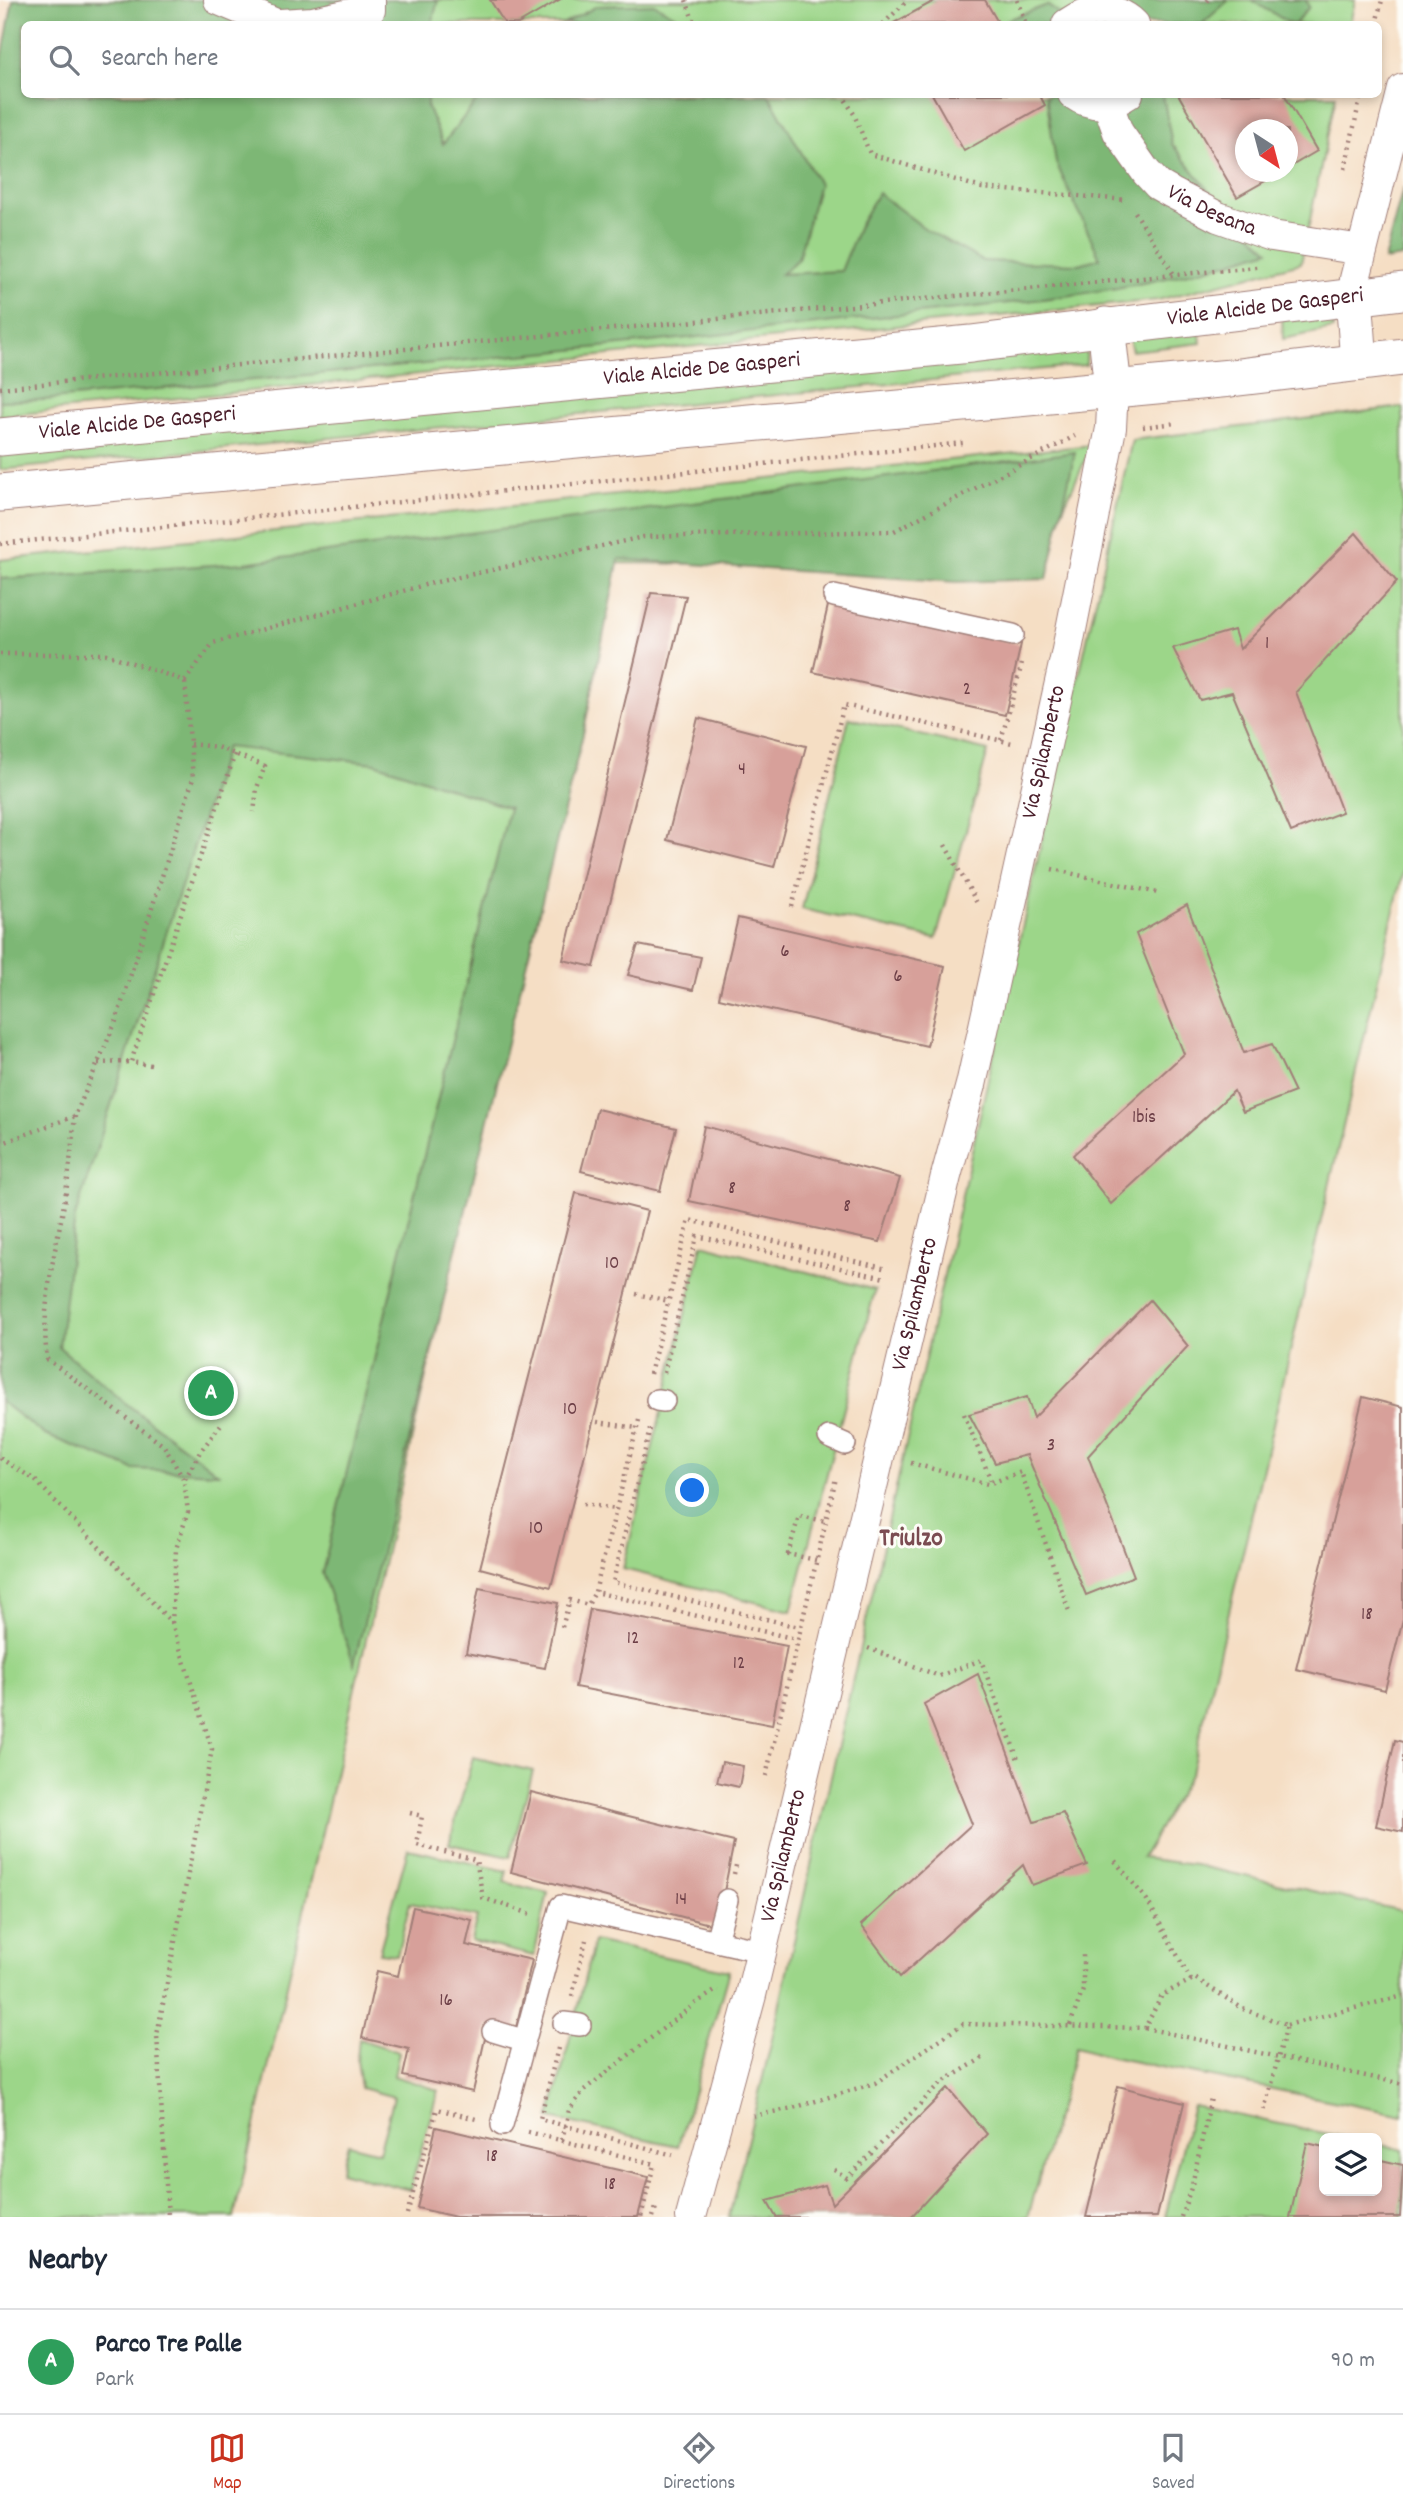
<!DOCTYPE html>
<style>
:root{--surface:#fff;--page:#f2f2f3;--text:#1f2937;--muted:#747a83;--line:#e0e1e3;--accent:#c8321e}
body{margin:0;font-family:Dekko,sans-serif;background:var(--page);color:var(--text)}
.controls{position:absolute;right:21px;bottom:21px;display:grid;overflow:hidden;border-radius:10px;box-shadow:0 4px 10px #0003}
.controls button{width:63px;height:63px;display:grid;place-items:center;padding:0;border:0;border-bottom:2px solid var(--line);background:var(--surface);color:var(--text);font:35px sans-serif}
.compass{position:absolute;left:1235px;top:119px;width:63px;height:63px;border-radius:50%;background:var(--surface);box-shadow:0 4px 10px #0003;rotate:144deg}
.you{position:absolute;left:693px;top:1491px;width:24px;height:24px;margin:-18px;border:5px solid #fff;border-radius:50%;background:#1a73e8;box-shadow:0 0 0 10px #1a73e833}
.badge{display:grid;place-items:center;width:46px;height:46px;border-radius:50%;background:var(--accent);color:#fff;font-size:23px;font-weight:700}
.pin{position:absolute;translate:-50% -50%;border:4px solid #fff;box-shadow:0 2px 7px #0006}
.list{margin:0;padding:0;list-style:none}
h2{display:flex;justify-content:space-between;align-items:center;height:91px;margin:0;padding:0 28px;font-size:30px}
h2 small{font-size:23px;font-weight:400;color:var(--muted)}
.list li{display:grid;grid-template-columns:46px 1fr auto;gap:21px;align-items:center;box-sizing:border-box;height:105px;padding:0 28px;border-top:2px solid var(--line)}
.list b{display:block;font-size:26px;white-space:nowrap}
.list p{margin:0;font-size:23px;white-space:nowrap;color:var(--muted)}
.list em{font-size:23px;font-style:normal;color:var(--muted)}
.icon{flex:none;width:38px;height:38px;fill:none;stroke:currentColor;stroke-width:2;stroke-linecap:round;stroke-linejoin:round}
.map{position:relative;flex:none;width:1403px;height:2217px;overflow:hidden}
.search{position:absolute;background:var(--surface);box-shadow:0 4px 10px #0003;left:21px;right:21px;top:21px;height:77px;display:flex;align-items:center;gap:18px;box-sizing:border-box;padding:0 24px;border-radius:10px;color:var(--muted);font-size:26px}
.sheet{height:196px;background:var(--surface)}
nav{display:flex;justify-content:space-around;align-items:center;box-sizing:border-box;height:98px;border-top:2px solid var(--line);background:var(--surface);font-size:19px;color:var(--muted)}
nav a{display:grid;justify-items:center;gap:4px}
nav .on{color:var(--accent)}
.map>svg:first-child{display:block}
</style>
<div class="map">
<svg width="1403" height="2217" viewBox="0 0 1403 2217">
<rect width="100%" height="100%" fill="#fdfcf7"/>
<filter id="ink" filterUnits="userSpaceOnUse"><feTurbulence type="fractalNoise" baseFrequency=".0143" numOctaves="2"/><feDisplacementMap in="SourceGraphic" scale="14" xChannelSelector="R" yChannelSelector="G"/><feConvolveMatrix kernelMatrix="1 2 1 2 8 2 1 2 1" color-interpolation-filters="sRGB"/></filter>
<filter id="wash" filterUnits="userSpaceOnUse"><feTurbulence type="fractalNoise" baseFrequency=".00686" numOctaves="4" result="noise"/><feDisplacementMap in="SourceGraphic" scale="28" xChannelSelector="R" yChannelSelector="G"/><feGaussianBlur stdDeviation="1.57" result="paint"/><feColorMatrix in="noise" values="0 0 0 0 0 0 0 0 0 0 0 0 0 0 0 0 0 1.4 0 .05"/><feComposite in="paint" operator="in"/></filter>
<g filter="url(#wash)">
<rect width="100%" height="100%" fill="#f5dec4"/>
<g fill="#9cd689" stroke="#737a5a" stroke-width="2" fill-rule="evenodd">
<polygon points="38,0 1355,0 1350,24 33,24"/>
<path d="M24,94L1336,95L1301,263L1158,300L0,416V184ZM1246,130H1288V172H1246Z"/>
<polygon points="1333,315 1333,329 1283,339 1282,316"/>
<polygon points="1199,325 1201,343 1132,351 1128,335"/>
<polygon points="1087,340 1086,365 0,470 0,451"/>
<polygon points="1403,407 1403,872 1191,1773 1142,1858 1195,1865 1403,1911 1403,2115 1111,2057 1076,2047 1028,2217 729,2217 769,2052 1132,440"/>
<polygon points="1092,445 1036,568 612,563 234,2217 0,2217 0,560"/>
<polygon points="849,718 988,751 936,939 802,909"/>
<polygon points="702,1244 875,1290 791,1611 623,1569"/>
<polygon points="473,1757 533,1771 510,1857 449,1844"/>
<polygon points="408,1849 507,1871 504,1882 548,1893 534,1956 471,1941 477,1917 410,1903 397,1955 379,1953"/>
<polygon points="594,1941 729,1971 678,2146 550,2118"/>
<polygon points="359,2039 399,2052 394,2076 438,2090 410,2190 340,2172 348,2144 379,2152 394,2097 361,2088 357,2060"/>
<polygon points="1193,2106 1348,2138 1324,2138 1324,2191 1377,2191 1377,2144 1403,2150 1403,2217 1165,2217"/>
</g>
<g fill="#7db775" stroke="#646b50" stroke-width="2">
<path d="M13,0H438L432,24H24V94L427,95V106L443,144L481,95H769L819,184L798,259L781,274L841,271L859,226L878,193L927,230L983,261L1079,264L1100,258L1056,163L1046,95H1163L1172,144L1223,208L1269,250C1131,297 986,305 842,321C576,352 310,374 44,400L0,401V69Z"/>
<polygon points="1095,0 1229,0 1202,24 1092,24"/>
<polygon points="1251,0 1306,0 1309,7 1295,24 1291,24"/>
<polygon points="654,4 690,24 564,24 597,6"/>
<polygon points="1047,5 1074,24 1010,24 1007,20"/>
<polygon points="1403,188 1403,257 1384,260"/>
<polygon points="1075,452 1047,579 957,582 619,559 584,730 354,1664 322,1573 509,808 375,763 226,747 75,1217 59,1347 124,1402 218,1473 133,1469 45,1435 0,1401 0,579 244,563"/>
</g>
<g id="blocks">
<g fill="#d7a09a">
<polygon points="490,0 559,0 518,24 505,24"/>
<polygon points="936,0 985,0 999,24 892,24"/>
<polygon points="932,94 1039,94 1045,105 964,151"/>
<polygon points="1178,94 1284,94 1317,151 1288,168 1288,130 1246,130 1246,172 1281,172 1237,197"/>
<polygon points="1356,533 1397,582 1296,692 1342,812 1291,832 1232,692 1200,700 1173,648 1234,630 1240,649"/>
<polygon points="651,593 686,596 594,967 563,960"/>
<polygon points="829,601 1021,644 1005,715 813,672"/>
<polygon points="698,718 806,746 774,867 667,840"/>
<polygon points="1187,905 1244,1053 1272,1044 1295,1092 1243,1112 1234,1091 1111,1204 1073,1155 1184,1054 1136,934"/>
<polygon points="738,918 945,966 927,1046 719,998"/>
<polygon points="638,945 701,957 693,990 628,975"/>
<polygon points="597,1109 676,1128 660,1191 581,1171"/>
<polygon points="704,1126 900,1178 880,1242 689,1201"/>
<polygon points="576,1193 647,1211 551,1587 480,1568"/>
<polygon points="1150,1300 1188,1346 1088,1456 1134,1576 1086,1595 1027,1455 995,1463 969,1414 1027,1397 1034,1418"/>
<polygon points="1363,1397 1403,1407 1403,1619 1385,1690 1296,1669"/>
<polygon points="479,1588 558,1603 545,1668 466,1653"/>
<polygon points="590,1609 787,1646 772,1725 575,1687"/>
<polygon points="978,1674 1034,1822 1063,1813 1087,1865 1032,1885 1023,1865 900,1977 861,1925 972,1824 924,1704"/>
<polygon points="1395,1740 1403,1742 1403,1832 1376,1826"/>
<polygon points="722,1762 743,1766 739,1787 717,1782"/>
<polygon points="531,1792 734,1842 717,1926 511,1872"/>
<polygon points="413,1907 472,1920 466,1945 532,1960 515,2032 488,2025 473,2092 403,2076 409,2049 362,2038 377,1971 398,1976"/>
<polygon points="1118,2086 1184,2103 1157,2217 1086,2217"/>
<polygon points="948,2088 987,2134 911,2217 776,2217 767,2201 825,2185 832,2204"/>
<polygon points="436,2127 648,2177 638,2217 456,2217 417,2208"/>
<polygon points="1307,2143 1324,2147 1324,2191 1377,2191 1377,2159 1403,2165 1400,2217 1290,2217"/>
</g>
</g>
</g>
<g filter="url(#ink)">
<use href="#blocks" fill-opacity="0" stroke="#a07e78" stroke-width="2"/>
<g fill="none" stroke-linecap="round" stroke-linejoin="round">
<g stroke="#a07e78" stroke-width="24">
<g id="pedestrian">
<polyline points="834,596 1013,635"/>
<polyline points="657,1400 664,1401"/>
<polyline points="829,1437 845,1444"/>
<polyline points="716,1941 727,1900"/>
<polyline points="564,2023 580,2025"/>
<polyline points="493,2031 523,2040"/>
<polyline points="502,2125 561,1906 761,1951"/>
</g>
</g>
<g stroke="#a07e78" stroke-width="32">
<g id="minor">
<polyline points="219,0 276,24"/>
<polyline points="280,24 313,22 370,10 370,0"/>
<path d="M1067,24C1088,8 1114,5 1134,24"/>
<path d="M1073,94C1091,107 1111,106 1128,94"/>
<path id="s1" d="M1108,104L1118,132L1146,172L1158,185L1172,193L1218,217L1272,236L1362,250"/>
<polyline points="1354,296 1355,279 1403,89"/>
<path id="s2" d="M691,2217L751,1995L946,1176L971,1085L1066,655L1111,428L1113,388"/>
</g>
</g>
<g stroke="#a07e78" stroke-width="39">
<g id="tertiary">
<polyline points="1354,296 1359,362"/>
<polyline points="1106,326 1113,388"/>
<path id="s3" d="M0,437L971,344L1403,291"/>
<polyline points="0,493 1231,378 1403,357"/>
</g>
</g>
<g stroke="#a07e78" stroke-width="4.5" stroke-dasharray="2 5" stroke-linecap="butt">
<polyline points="686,0 693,20 721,24"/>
<polyline points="1017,0 1026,24"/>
<polyline points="1207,1 1208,0"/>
<polyline points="883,24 908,0"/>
<polyline points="1376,24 1382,0"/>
<polyline points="842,94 854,114 870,154 982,188 1127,200"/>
<polyline points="1345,169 1361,94"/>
<polyline points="1135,212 1175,276"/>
<polyline points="0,388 1257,267"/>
<polyline points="1143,427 1176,423"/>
<polyline points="0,544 963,443"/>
<polyline points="0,654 106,654 185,681 213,643 432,583 643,537 894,531 1075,436"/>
<polyline points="1001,740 1023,660"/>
<polyline points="190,744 217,747 265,766 257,788 254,812"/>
<polyline points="945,845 977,903"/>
<polyline points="1052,869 1158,893"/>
<polyline points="792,907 844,705 1012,743"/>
<polyline points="98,1063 131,1062"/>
<polyline points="151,1065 131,1062 235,754"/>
<path d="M75,1116C72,1141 70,1167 66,1192C57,1248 40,1301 47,1359L164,1446L184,1480L188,1512L176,1549L172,1623"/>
<polyline points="0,1144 75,1116 116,1021 193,779 185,681"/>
<polyline points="636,1294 669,1301"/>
<polyline points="664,1373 697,1236 885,1278"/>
<polyline points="650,1374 689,1220 887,1269"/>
<polyline points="964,1414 992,1483"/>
<polyline points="639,1420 595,1592 796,1639"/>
<polyline points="597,1422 637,1428"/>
<polyline points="650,1429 613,1582 799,1627"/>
<polyline points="0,1458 35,1480 172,1623 212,1749 157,2035 168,2217"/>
<polyline points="911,1463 988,1484 1021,1472 1069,1611"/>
<polyline points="185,1479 200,1452 222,1423"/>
<polyline points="583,1504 616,1509"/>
<polyline points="816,1560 788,1554 799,1516 826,1521"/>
<polyline points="1401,1625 1403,1625"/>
<polyline points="562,1627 570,1600 588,1605 595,1592"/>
<polyline points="868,1648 939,1676 981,1660 1019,1762"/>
<polyline points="766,1776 836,1478"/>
<polyline points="410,1813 422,1816 417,1845 476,1860 483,1898 531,1914"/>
<polyline points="1115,1861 1147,1900 1191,1980"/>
<polyline points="734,1874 737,1861"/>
<polyline points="572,1996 586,1940"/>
<polyline points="1070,2025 1083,1990 1083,1954"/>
<polyline points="1287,2025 1403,1996"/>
<polyline points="1145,2028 1403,2084"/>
<polyline points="558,2048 540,2119 673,2155"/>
<polyline points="753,2116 793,2108 875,2083 963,2024 1145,2028 1162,1995 1195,1978 1243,2009 1287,2025 1264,2110"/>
<polyline points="528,2132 654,2164 641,2217"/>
<polyline points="562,2140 569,2110 584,2090 696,2003 715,1991 719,1991"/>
<polyline points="834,2169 847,2178 941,2083 986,2056"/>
<polyline points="407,2214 437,2109 476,2119"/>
<polyline points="653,2217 657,2204"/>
<polyline points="1181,2217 1192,2185 1211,2098"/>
</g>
<use href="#pedestrian" stroke="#fff" stroke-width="21"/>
<use href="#minor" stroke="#fff" stroke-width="30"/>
<use href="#tertiary" stroke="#fff" stroke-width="37"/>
</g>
</g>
<g text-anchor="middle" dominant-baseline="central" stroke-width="6" stroke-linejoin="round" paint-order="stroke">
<g font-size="19" fill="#6d3f47">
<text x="1267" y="644">1</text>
<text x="967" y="690">2</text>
<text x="742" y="770">4</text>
<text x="785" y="952">6</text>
<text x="898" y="977">6</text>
<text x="1144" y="1118">1bis</text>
<text x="732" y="1189">8</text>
<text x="847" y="1207">8</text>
<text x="612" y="1264">10</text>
<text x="570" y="1410">10</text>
<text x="1051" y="1446">3</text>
<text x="536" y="1529">10</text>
<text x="1367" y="1615">18</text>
<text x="633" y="1639">12</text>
<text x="739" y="1664">12</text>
<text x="681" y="1900">14</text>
<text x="446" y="2001">16</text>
<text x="492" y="2157">18</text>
<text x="610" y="2185">18</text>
</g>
<g font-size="23" fill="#4a1f2b" stroke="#fdfcf7">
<text stroke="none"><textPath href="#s1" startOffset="156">Via Desana</textPath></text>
<text stroke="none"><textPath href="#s3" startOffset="1272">Viale Alcide De Gasperi</textPath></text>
<text stroke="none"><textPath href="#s3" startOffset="705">Viale Alcide De Gasperi</textPath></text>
<text stroke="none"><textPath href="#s3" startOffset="138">Viale Alcide De Gasperi</textPath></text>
<text stroke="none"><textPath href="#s2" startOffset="1507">Via Spilamberto</textPath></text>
<text stroke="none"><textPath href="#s2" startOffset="940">Via Spilamberto</textPath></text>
<text stroke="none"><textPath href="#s2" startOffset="373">Via Spilamberto</textPath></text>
</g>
<g font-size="26" font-weight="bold" fill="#7b4c52" stroke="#fdfcf7">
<text x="911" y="1539">Triulzo</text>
</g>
</g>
</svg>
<div class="controls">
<button><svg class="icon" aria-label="layers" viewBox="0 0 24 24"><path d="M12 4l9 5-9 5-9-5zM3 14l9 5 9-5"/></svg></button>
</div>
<svg class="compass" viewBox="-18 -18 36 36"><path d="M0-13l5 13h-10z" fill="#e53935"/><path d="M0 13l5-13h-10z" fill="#747a83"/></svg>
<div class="you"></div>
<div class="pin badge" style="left:211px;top:1393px;background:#2e9e5b">A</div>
<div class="search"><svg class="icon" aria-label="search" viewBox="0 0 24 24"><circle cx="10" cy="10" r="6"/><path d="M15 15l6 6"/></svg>Search here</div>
</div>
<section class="sheet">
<h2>Nearby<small></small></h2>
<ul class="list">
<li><span class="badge" style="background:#2e9e5b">A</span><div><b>Parco Tre Palle</b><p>Park</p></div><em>90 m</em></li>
</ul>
</section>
<nav>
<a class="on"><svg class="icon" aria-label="map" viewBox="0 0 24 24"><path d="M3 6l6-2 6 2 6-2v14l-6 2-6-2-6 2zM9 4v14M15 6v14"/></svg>Map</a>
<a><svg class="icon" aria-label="directions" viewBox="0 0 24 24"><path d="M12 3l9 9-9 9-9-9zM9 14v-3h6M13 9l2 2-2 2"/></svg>Directions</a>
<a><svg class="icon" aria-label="saved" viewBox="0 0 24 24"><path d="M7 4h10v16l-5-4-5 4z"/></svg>Saved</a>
</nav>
